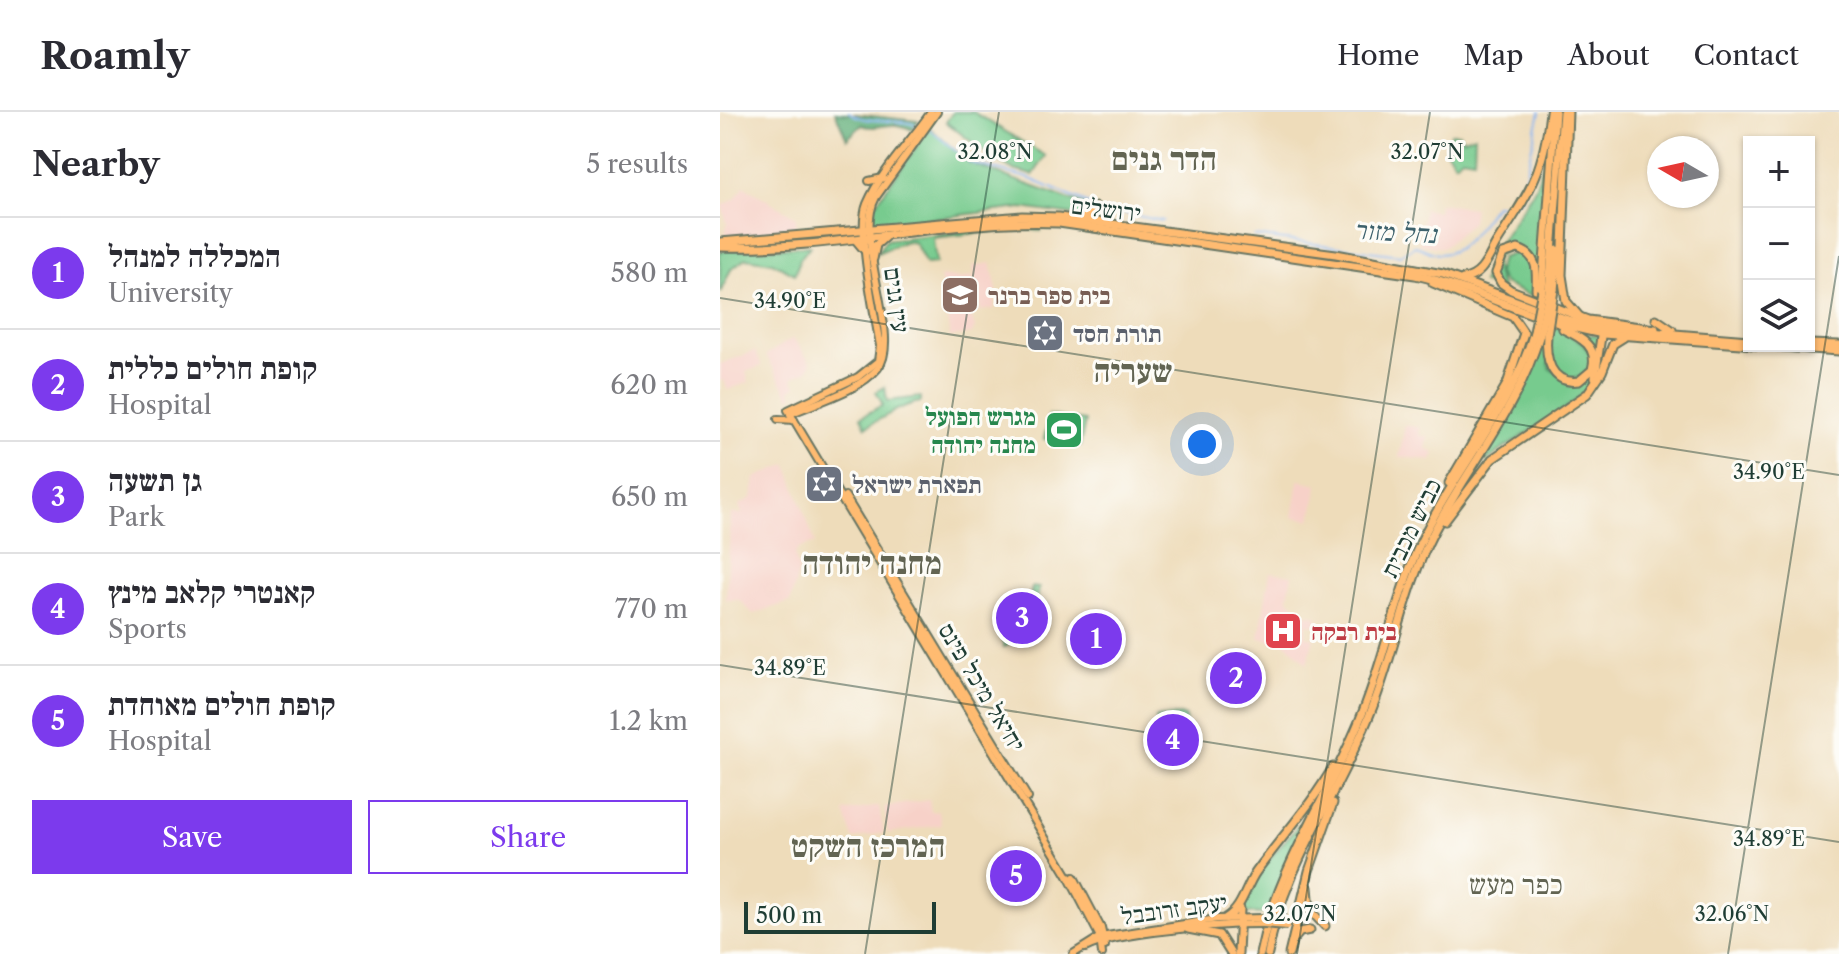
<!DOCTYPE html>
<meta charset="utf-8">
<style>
:root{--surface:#fff;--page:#f7f7f7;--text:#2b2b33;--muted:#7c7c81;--line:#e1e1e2;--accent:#7c3aed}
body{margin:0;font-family:"Libre Caslon Text","Frank Ruhl Libre",serif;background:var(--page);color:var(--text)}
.controls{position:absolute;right:24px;top:24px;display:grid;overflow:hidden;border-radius:0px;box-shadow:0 2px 6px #0004}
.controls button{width:72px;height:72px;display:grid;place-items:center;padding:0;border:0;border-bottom:2px solid var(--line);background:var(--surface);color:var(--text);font:40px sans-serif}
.compass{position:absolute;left:927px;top:24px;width:72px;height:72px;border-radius:50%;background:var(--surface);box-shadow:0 2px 6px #0004;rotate:279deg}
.scale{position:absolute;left:24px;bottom:20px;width:192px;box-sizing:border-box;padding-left:8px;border:4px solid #1f3d34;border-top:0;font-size:22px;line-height:28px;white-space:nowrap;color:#1f3d34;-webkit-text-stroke:6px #fdfcf7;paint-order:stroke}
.you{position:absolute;left:482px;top:332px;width:28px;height:28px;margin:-20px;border:6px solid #fff;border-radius:50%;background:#1a73e8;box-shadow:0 0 0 12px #1a73e833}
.badge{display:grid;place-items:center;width:52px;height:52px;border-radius:50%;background:var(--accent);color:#fff;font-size:26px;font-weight:700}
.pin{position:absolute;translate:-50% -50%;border:4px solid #fff;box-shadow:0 2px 8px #0006}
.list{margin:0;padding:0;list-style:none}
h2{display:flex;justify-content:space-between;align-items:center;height:104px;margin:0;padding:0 32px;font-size:34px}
h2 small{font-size:26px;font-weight:400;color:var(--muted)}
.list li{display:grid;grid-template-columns:52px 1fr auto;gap:24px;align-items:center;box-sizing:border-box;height:112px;padding:0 32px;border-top:2px solid var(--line)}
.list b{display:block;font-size:30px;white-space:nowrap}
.list p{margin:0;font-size:26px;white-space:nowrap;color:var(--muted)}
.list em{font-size:26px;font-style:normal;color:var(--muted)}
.actions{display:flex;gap:16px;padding:24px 32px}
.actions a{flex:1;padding:18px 0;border:2px solid var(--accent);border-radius:0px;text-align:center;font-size:28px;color:var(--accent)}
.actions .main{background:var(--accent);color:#fff}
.icon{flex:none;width:44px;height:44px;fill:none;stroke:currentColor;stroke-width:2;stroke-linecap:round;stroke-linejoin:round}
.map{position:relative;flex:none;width:1119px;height:842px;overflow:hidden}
header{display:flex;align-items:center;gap:48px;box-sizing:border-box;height:112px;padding:0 40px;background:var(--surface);border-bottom:2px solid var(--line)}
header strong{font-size:38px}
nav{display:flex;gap:44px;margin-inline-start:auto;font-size:28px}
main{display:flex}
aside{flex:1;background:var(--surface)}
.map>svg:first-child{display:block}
</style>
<header>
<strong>Roamly</strong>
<nav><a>Home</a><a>Map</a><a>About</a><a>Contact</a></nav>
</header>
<main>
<aside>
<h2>Nearby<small>5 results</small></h2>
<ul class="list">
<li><span class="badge">1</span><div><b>המכללה למנהל</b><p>University</p></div><em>580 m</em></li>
<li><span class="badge">2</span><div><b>קופת חולים כללית</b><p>Hospital</p></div><em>620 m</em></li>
<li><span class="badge">3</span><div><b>גן תשעה</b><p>Park</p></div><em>650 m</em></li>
<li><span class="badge">4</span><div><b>קאנטרי קלאב מינץ</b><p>Sports</p></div><em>770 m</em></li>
<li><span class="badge">5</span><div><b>קופת חולים מאוחדת</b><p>Hospital</p></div><em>1.2 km</em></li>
</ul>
<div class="actions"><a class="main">Save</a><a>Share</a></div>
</aside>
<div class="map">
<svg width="1119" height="842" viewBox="0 0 1119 842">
<rect width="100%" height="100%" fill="#fdfcf7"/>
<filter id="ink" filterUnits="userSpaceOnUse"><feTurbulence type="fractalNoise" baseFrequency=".0125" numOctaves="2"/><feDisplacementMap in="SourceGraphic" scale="16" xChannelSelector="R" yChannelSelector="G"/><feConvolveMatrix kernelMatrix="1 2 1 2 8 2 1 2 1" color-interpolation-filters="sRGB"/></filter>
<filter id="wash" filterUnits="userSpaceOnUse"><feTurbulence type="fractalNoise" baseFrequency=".006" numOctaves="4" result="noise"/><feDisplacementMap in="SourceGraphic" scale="32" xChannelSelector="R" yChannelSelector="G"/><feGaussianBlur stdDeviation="1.8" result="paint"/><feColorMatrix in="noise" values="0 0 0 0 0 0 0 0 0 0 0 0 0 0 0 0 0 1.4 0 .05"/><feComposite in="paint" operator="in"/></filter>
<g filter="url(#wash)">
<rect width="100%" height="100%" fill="#eedcba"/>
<g fill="#f7d1c8">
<polygon points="24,74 76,105 76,120 5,127 7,111 2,94 15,87"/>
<polygon points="719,91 754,96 752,110 723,136 699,132 704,97 718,100"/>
<polygon points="271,151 277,178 274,197 261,199 253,154"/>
<polygon points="220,164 240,167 253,164 259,200 250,202 255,215 252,222 230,225"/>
<polygon points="73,226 91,251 88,258 72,266 76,274 70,278 73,284 70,286 46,243"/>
<polygon points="35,239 42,254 26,260 29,270 8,278 4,268 0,269 0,252"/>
<polygon points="685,313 700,316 699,323 708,325 706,336 715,342 711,348 679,345"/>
<polygon points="67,352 95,431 78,437 75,443 79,458 70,490 33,502 20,488 6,488 11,402 22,402 19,393 32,386 35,366"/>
<polygon points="579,368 598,372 591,408 573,405"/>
<polygon points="550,460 572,463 568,485 575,493 574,500 598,504 596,513 587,512 586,524 594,526 587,552 566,531 539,526"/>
<polygon points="209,688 211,700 219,699 221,713 168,721 164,695"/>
<polygon points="159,694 164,721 133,727 124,700"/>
</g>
<g fill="#77cb8e" stroke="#4b8461" stroke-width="2">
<polygon points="233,0 253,0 326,44 313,63 294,58 270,44 226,10"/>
<polygon points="210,16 249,51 372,96 360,104 302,96 153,113 154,94"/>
<polygon points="731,21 739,21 743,27 755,23 754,47 742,45 735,51 725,37"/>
<path d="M832,26L819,170L818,154L795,135C763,142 777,159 782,178L762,171L780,130L815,76Z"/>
<polygon points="299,113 321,115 321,119 300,116 213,126 216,151 206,152 195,131 186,129 157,141 166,128"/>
<polygon points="90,134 80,147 75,162 52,150 26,146 11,157 0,181 0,139"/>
<polygon points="801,139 812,148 814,186 784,172 777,160 781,146"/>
<polygon points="831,212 868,234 873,250 866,263 850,268 832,256 828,223"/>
<path d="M824,219L830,257L854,271L875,250L855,219L881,225C879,239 878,255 872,269C857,298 794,325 766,350L763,347L808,268Z"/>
<path d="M165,275L167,289L201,285V290C186,291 164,305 146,315L141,305L163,293L156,280Z"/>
<polygon points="329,303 365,309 360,334 324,327"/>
<path d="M312,475L319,476C314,503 313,525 284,535L276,508L286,505L292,515L287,498L300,494L297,485H310Z"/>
<polygon points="460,603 465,605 470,643 428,650 426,634 438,632 436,606"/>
<path d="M589,700L547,802L520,801C531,760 564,733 589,700Z"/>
</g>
<path fill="#61af79" stroke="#407656" stroke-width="2" d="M115,0L198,9L192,18C170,6 158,20 142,13L127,27Z"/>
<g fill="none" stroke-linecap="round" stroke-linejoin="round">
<g stroke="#84b4f0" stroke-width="2">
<path d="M129,0C147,14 174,5 196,13"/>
<polyline points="210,18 251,51 308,66 371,93"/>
<polyline points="386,98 443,109"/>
<path d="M534,124L680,143L695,134C703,136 710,141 719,142C744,143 761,110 775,93L788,94L800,86L820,0"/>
</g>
</g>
</g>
<g filter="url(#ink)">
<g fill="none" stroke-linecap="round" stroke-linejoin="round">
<g stroke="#677563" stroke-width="10">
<g id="major">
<path d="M211,0C191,29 161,59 147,92C136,118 155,203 160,234L158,249L138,265L68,298L348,764L380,825L382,842"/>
<polyline points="149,69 163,66"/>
<path d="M70,302C97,290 139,279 158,256C183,226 132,128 156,85L217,0"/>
<polyline points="58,307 74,308"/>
<polyline points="125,384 308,686"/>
<polyline points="354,765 381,816 385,834"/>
<path d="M365,836C396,820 504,812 543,812"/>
<polyline points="353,842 380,825 497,807 543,806"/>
</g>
</g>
<g stroke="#677563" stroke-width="11">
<g id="highway">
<polyline points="848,0 842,163 846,189 859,204"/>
<polyline points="363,106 376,95"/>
<polyline points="136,128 146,140"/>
<polyline points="0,130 302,104 339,105 616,142 723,162 848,208 881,216 1029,228"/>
<path d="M0,135C113,139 226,106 339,111L695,163C759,177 818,211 883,222L1119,239"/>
<polyline points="153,147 156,133 165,125"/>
<path d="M743,167C762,165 768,146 776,132C809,80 823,64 830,0"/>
<polyline points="713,171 793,205 804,221 787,272 729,371"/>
<path d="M816,177C817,159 818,143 798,137L783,142L776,161L781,171L791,178L868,208L935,217"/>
<polyline points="822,178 835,0"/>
<polyline points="834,178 838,138"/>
<polyline points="829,179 843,0"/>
<polyline points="936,207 952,218"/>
<path d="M827,223C825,245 830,273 859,269L872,258C879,235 862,226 843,217"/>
<polyline points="1089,232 1119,233"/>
<polyline points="875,265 882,218"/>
<polyline points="725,409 772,347 867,282 882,260 893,232 904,225"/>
<polyline points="588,775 590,798 605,814"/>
<path d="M506,806C522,797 526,774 536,760C562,724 591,694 613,655"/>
<polyline points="468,817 499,823 511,842"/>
<polyline points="574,827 580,820 590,818"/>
<polyline points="518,842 520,797"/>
<path d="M540,842C557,757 608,686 640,607C666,545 676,477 707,417C742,350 792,294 814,220"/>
<path d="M548,842C563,756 618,682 650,602C675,542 684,477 714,419C750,352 799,295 820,222"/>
<polyline points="569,842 589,759 613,691"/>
</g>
</g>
<use href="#major" stroke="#ffbb71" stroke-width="6"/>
<use href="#highway" stroke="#ffbb71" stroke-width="7"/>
<g stroke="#677563" stroke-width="10" stroke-linecap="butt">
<g id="major-bridge">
<polyline points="543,806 567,807"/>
<polyline points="543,812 567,814"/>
</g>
</g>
<g stroke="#677563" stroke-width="11" stroke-linecap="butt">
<g id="highway-bridge">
<polyline points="814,220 822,178"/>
<polyline points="820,222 829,179"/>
<polyline points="827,223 834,178"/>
</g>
</g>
<use href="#major-bridge" stroke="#ffbb71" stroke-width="6"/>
<use href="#highway-bridge" stroke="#ffbb71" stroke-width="7"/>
</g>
</g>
<path fill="none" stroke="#1f3d34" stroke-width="2" stroke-opacity="0.45" d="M0,186L1119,363M0,553L1119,730M145,842L279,0M577,842L710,0M1008,842L1119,144"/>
<defs>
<g id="school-square" transform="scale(2)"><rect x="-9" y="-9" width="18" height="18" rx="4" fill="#8d6e63" stroke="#fdfcf7"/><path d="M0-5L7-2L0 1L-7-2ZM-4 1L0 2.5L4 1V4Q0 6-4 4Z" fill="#fff"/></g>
<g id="synagogue-square" transform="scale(2)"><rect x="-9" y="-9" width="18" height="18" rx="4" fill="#6b7280" stroke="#fdfcf7"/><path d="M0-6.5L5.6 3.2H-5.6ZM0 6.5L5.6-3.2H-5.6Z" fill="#fff"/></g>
<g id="stadium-square" transform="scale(2)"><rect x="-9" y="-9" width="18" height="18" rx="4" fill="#2e9e5b" stroke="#fdfcf7"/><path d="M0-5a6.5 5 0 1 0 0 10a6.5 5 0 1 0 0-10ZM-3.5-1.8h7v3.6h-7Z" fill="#fff"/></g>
<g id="hospital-square" transform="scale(2)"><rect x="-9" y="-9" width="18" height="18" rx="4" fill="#e0444e" stroke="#fdfcf7"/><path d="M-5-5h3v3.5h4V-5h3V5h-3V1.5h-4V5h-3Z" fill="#fff"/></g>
</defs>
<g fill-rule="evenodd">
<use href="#school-square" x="240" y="183"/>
<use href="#synagogue-square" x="325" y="221"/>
<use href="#stadium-square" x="344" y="318"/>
<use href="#synagogue-square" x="104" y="372"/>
<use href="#hospital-square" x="563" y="519"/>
</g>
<g text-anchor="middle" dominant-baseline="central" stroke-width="6" stroke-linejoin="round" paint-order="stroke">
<g font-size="24" fill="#1f3d34" stroke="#fdfcf7">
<text transform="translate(386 97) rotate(7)">ירושלים</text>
<text transform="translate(177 188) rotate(82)">עין גנים</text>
<text transform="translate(691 416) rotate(-64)">כביש מכבית</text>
<text transform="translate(262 575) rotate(59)">יחיאל מיכל פינס</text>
<text transform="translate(454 797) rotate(-8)">יעקב זרובבל</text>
</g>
<g font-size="24" font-weight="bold" fill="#785e54" stroke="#fdfcf7" text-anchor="start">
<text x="268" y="183">בית ספר ברנר</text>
</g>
<g font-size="24" font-weight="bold" fill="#5b616d" stroke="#fdfcf7" text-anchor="start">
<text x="353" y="221">תורת חסד</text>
<text x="132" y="372">תפארת ישראל</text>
</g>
<g font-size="24" font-weight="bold" fill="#27864d" stroke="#fdfcf7" text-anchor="end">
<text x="316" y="304">מגרש הפועל<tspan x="316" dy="28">מחנה יהודה</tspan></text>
</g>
<g font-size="24" font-weight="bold" fill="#be3a42" stroke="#fdfcf7" text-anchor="start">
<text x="591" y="519">בית רבקה</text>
</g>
<g font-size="26" font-style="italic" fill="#3d616c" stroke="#fdfcf7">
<text transform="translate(675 120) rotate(3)">נחל מזור</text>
</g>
<g font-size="28" fill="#626452" stroke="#fdfcf7">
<text x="796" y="772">כפר מעש</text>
</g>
<g font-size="32" font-weight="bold" fill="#626452" stroke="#fdfcf7">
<text x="444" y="46">הדר גנים</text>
<text x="413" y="258">שעריה</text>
<text x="152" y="450">מחנה יהודה</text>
<text x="148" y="733">המרכז השקט</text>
</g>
</g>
<g font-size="20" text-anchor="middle" fill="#1f3d34" stroke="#fdfcf7" stroke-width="6" stroke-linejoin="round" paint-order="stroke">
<text x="275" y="47">32.08°N</text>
<text x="707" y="47">32.07°N</text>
<text x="70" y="196">34.90°E</text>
<text x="1049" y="367">34.90°E</text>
<text x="70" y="563">34.89°E</text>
<text x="1049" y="734">34.89°E</text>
<text x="580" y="809">32.07°N</text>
<text x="1012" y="809">32.06°N</text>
</g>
</svg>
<div class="controls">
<button>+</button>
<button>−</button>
<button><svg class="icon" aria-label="layers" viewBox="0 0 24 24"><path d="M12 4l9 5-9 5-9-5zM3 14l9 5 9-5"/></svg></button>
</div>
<svg class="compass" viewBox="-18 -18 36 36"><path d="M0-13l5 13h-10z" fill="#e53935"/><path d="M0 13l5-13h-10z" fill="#7c7c81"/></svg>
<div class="scale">500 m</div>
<div class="you"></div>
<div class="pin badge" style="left:376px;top:527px">1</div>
<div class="pin badge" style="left:516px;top:566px">2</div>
<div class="pin badge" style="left:302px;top:506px">3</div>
<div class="pin badge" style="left:453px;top:628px">4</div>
<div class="pin badge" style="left:296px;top:764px">5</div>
</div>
</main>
